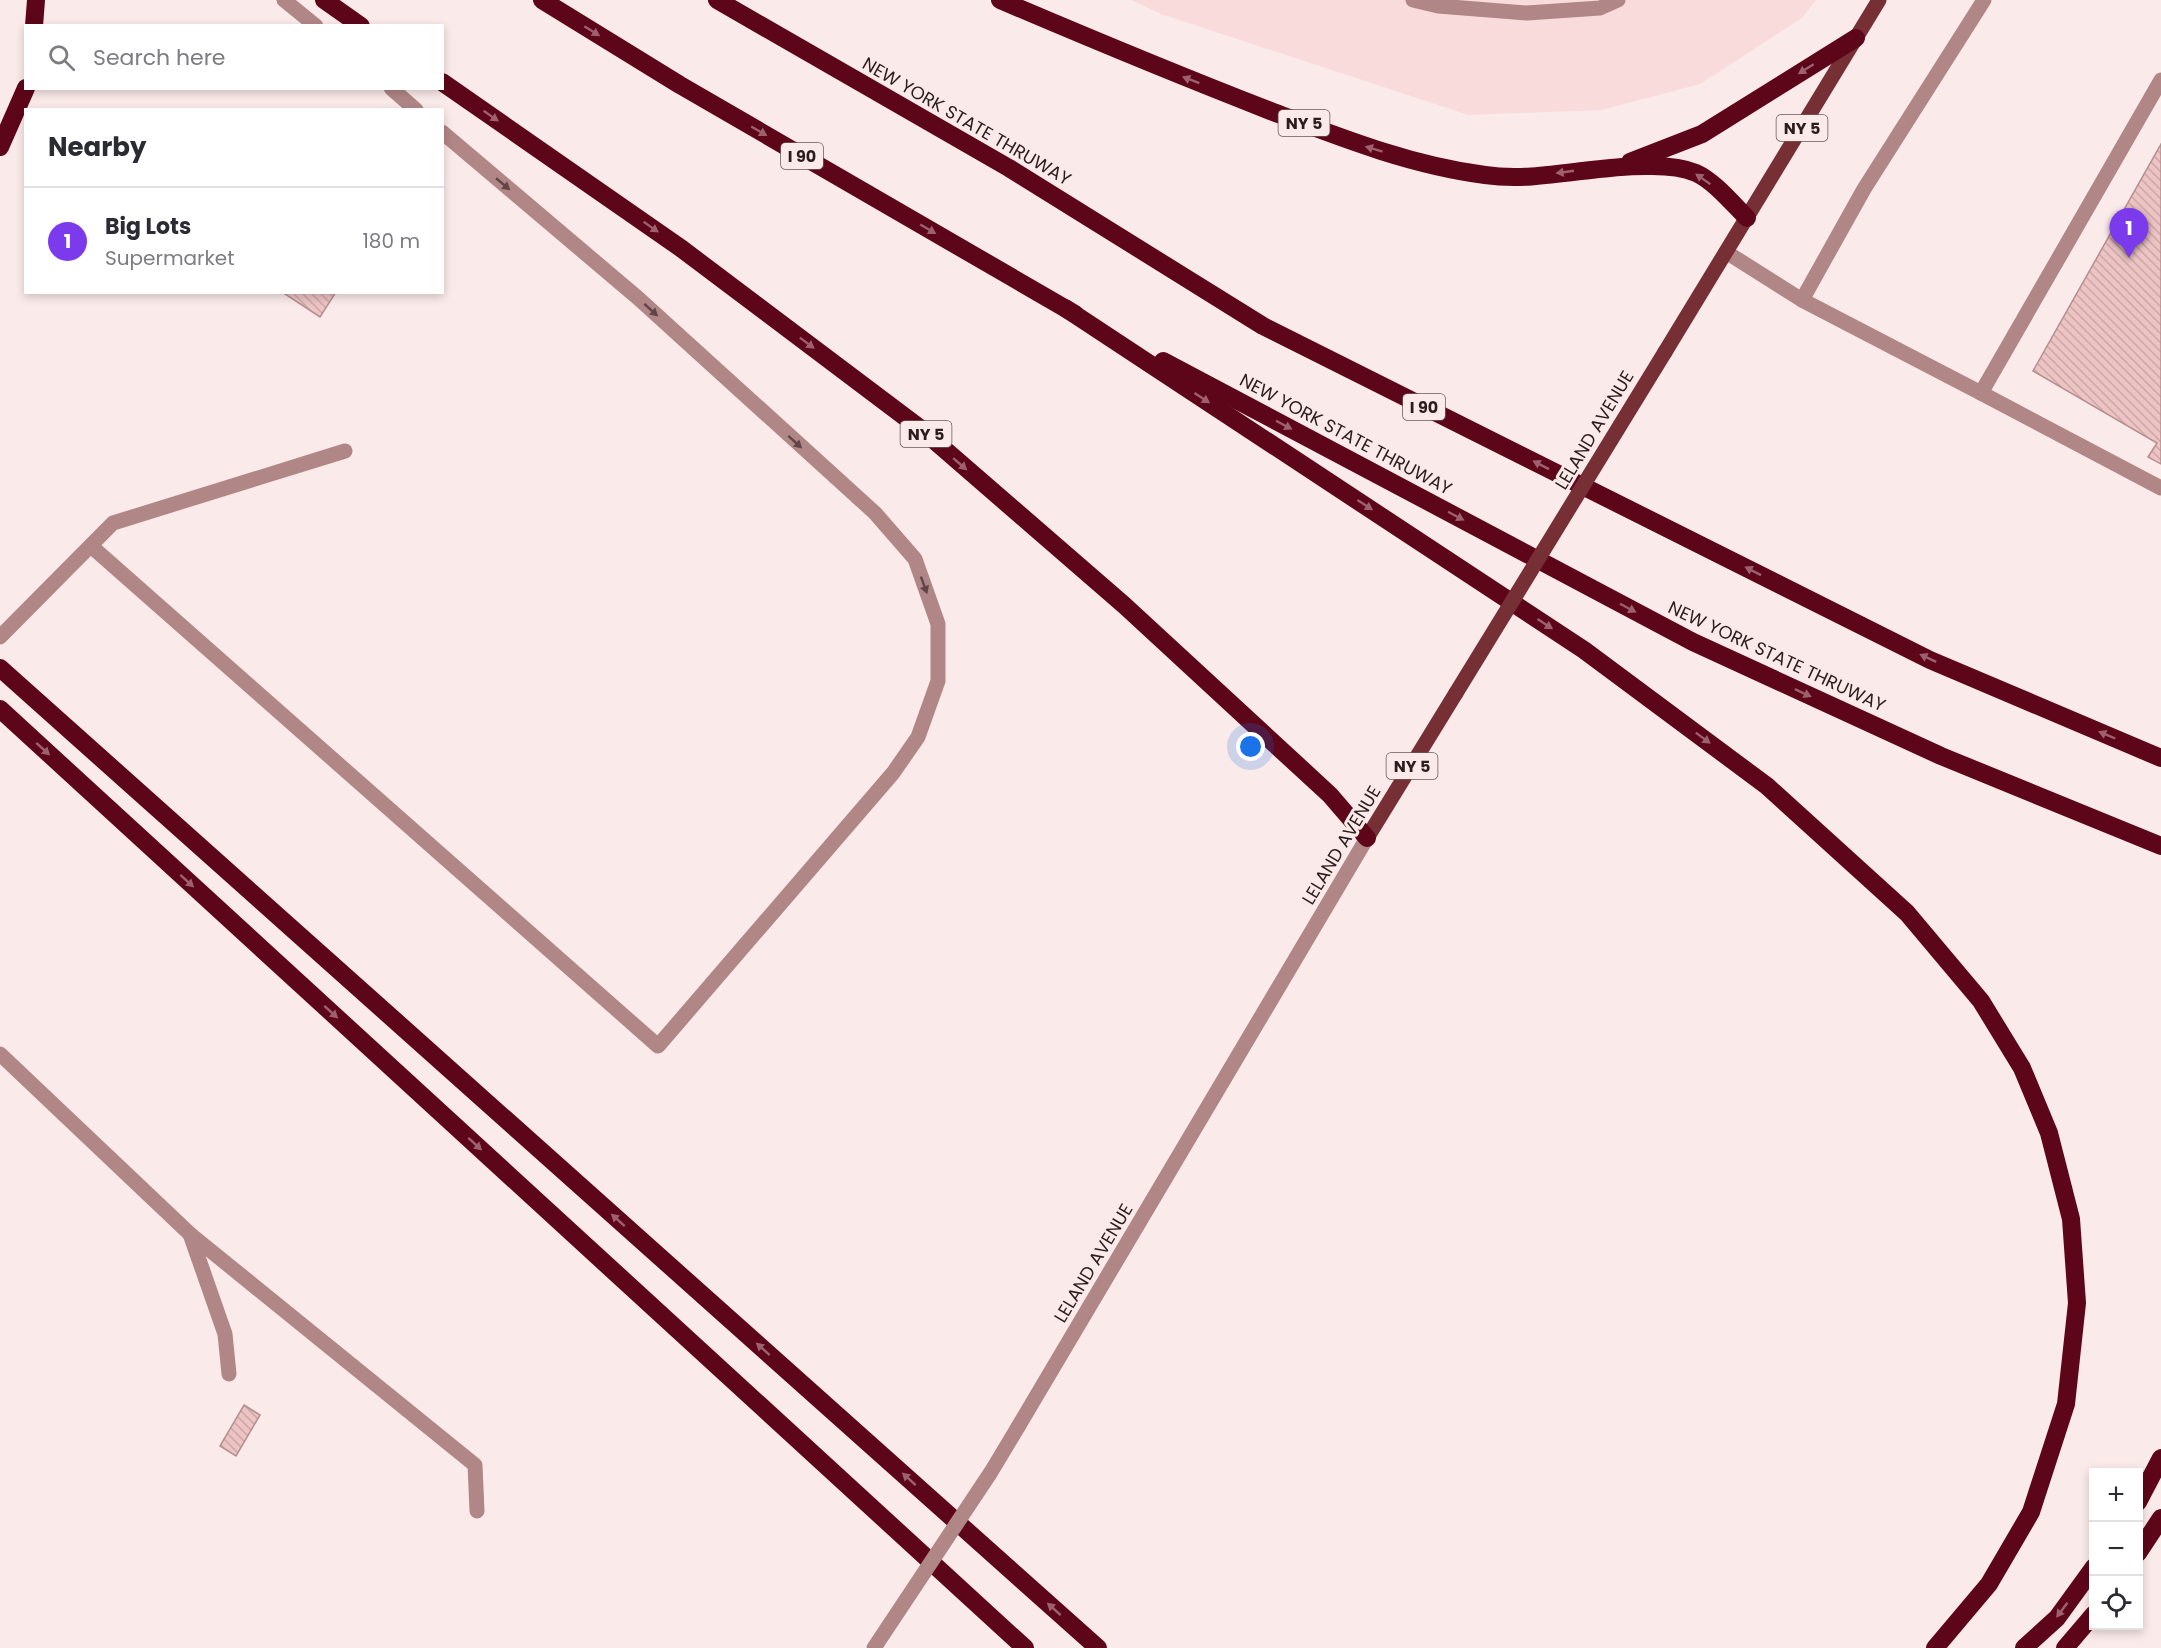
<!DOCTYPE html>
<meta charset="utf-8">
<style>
:root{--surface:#fff;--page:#f2f2f3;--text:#2b2b33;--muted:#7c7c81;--line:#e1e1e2;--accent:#7c3aed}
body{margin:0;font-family:Poppins,sans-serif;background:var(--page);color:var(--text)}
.controls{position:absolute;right:18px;bottom:18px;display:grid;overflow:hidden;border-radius:0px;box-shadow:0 3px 9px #0003}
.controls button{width:54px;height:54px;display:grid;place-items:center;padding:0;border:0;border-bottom:2px solid var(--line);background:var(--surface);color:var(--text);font:30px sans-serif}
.you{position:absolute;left:1251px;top:747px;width:21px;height:21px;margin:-15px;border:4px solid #fff;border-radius:50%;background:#1a73e8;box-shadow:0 0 0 9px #1a73e833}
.badge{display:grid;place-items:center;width:39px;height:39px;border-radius:50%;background:var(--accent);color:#fff;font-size:20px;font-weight:700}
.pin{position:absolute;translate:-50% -50px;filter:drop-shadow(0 2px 3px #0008)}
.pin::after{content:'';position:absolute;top:32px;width:21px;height:18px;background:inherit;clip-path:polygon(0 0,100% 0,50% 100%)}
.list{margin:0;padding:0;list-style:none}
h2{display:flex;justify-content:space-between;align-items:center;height:78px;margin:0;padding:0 24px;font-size:26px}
h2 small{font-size:20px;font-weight:400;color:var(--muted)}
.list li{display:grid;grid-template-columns:39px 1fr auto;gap:18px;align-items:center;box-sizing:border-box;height:108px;padding:0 24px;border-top:2px solid var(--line)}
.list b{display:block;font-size:22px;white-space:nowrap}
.list p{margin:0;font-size:20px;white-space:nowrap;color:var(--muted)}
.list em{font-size:20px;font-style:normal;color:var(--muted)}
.icon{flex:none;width:33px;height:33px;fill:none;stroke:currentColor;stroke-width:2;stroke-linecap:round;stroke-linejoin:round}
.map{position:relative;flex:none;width:2161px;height:1648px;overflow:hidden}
.search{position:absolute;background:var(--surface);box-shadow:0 3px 9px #0003;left:24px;top:24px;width:420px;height:66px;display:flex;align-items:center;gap:15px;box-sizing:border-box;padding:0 21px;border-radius:0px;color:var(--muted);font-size:22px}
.panel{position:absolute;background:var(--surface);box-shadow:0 3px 9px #0003;left:24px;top:108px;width:420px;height:186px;border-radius:0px}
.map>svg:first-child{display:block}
</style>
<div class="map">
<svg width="2161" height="1648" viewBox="0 0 2161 1648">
<defs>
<pattern id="building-back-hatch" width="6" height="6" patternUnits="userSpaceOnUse" patternTransform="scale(1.5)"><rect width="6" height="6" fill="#edc3c4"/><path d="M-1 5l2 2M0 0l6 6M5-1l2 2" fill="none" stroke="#cba7a8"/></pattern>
</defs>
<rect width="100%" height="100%" fill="#fbeaea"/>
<polygon fill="#fadbdb" points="1131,0 1816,0 1802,18 1700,84 1601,110 1469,115 1161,14"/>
<g fill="url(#building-back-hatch)" stroke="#b58e8f" stroke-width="1.5">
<polygon points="2161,144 2161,464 2148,457 2157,443 2033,371"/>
<polygon points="282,292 336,292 320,317"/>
<polygon points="244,1405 260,1415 236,1456 220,1446"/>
</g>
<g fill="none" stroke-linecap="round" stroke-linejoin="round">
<g stroke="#b18687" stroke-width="15">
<polyline points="284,0 316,26"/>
<polyline points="1413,0 1438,6 1527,13 1600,8 1618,0"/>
<polyline points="391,88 416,110"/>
<polyline points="1726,252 1802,300 1864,189 1984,0"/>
<polyline points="1802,300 1981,393 2161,80"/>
<polyline points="1981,393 2161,488"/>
<polyline points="91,546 658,1046 893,773 918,737 938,681 938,624 915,559 875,513 638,298 442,132"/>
<polyline points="0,637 113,523 345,451"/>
<polyline points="0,1054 190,1234 475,1465 477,1511"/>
<polyline points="190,1234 225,1334 229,1374"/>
<polyline points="1018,1427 1367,838"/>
</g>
<g stroke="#762f35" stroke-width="15">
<polyline points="1665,352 1879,0"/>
<polyline points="1367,838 1456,693"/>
</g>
<g stroke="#5e0619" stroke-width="18">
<polyline points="324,0 361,26"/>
<polyline points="542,0 680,85 1075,314"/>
<polyline points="717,0 1009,168 1263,326 1930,660 2161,758"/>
<path d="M1000,0C1089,38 1178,75 1268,110C1339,137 1409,165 1485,175C1540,183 1596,164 1652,166C1667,166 1682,167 1696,173C1714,181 1733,204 1747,218"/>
<polyline points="34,26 36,0"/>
<polyline points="442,82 682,249 921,429 1124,605 1330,795 1367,838"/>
<polyline points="0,147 26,88"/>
<polyline points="1630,162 1702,134 1856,38"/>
<polyline points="1065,308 1584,650 1767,786 1907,913 1981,1001 2022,1068 2049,1133 2071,1219 2077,1303 2066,1404 2031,1512 1989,1584 1935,1648"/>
<polyline points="1163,361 1693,642 1941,756 2161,846"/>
<polyline points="0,668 1098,1648"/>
<polyline points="0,709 1025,1648"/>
<polyline points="2138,1502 2161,1458"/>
<polyline points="2138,1553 2161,1518"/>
<polyline points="2024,1648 2057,1618 2094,1567"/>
<polyline points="2065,1648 2094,1614"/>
</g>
<polyline stroke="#b18687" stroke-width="15" points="874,1648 991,1472 1018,1427"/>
<polyline stroke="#762f35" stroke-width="15" points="1456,693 1665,352"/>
</g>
<defs><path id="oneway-solid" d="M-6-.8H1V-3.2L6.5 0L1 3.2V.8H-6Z" transform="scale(1.5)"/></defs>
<g fill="#9d616d">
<use href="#oneway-solid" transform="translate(592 31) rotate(32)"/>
<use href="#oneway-solid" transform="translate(1806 69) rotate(148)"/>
<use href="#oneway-solid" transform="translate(1191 80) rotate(-159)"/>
<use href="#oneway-solid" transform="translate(491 116) rotate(35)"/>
<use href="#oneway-solid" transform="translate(759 131) rotate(30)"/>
<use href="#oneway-solid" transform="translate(1374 149) rotate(-163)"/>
<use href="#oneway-solid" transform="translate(1565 172) rotate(172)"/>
<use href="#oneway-solid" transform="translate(1703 179) rotate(-145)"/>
<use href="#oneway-solid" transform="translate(651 227) rotate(35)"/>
<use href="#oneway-solid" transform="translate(928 229) rotate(30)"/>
<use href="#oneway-solid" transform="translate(807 343) rotate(37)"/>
<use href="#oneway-solid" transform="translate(1202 398) rotate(33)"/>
<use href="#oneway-solid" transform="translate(1284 425) rotate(28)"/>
<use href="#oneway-solid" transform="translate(960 464) rotate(41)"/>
<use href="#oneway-solid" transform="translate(1541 465) rotate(-153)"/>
<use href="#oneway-solid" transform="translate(1365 505) rotate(33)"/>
<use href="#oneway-solid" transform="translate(1456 516) rotate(28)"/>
<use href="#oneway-solid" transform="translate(1753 571) rotate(-153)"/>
<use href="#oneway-solid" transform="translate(1628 608) rotate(28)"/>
<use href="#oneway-solid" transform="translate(1545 624) rotate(33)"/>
<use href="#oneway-solid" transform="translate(1928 658) rotate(-155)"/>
<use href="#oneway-solid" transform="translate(1803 693) rotate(25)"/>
<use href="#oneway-solid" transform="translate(2107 735) rotate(-157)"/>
<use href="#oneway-solid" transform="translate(1703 738) rotate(37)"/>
<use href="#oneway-solid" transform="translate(43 749) rotate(42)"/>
<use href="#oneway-solid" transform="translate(187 881) rotate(42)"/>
<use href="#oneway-solid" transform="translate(331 1012) rotate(42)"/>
<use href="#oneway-solid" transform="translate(475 1144) rotate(42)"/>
<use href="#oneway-solid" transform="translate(618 1220) rotate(-138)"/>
<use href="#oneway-solid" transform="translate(763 1349) rotate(-138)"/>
<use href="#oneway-solid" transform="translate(909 1479) rotate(-138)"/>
<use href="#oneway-solid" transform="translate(1054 1609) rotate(-138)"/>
<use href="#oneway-solid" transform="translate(2062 1610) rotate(127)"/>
</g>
<g fill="#614647">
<use href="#oneway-solid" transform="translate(503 184) rotate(40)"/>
<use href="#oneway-solid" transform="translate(651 310) rotate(42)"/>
<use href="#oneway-solid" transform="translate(795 442) rotate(42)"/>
<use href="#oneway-solid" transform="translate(924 585) rotate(70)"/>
</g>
<g text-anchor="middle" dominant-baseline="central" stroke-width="6" stroke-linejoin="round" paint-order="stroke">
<g fill="#fbeaea" stroke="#695a5a" stroke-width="1.5">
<rect x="1278.5" y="110" width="51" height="26" rx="4.5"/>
<rect x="1776.5" y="115" width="51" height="26" rx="4.5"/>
<rect x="781" y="143" width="42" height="26" rx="4.5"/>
<rect x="1403" y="394" width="42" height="26" rx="4.5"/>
<rect x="900.5" y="421" width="51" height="26" rx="4.5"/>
<rect x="1386.5" y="753" width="51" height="26" rx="4.5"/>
</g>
<g font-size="16" font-weight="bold" fill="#2b1c1d">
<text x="1304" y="123">NY 5</text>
<text x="1802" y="128">NY 5</text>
<text x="802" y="156">I 90</text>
<text x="1424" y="407">I 90</text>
<text x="926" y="434">NY 5</text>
<text x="1412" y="766">NY 5</text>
</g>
<g font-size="18" fill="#2b1c1d" stroke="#fbeaea">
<text transform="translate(967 121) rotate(30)">NEW YORK STATE THRUWAY</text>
<text transform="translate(1594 430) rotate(-59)">LELAND AVENUE</text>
<text transform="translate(1346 434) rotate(28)">NEW YORK STATE THRUWAY</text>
<text transform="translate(1777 656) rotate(25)">NEW YORK STATE THRUWAY</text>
<text transform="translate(1341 845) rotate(-59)">LELAND AVENUE</text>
<text transform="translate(1093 1263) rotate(-59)">LELAND AVENUE</text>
</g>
</g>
</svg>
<div class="controls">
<button>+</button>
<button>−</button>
<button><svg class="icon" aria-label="locate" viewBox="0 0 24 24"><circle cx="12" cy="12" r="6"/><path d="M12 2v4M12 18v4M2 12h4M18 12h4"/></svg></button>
</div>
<div class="you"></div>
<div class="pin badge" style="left:2129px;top:258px">1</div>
<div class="search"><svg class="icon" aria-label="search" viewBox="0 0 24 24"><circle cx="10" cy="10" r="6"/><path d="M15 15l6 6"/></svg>Search here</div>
<section class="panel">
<h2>Nearby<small></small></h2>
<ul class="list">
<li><span class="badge">1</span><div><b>Big Lots</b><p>Supermarket</p></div><em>180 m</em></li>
</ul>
</section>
</div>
